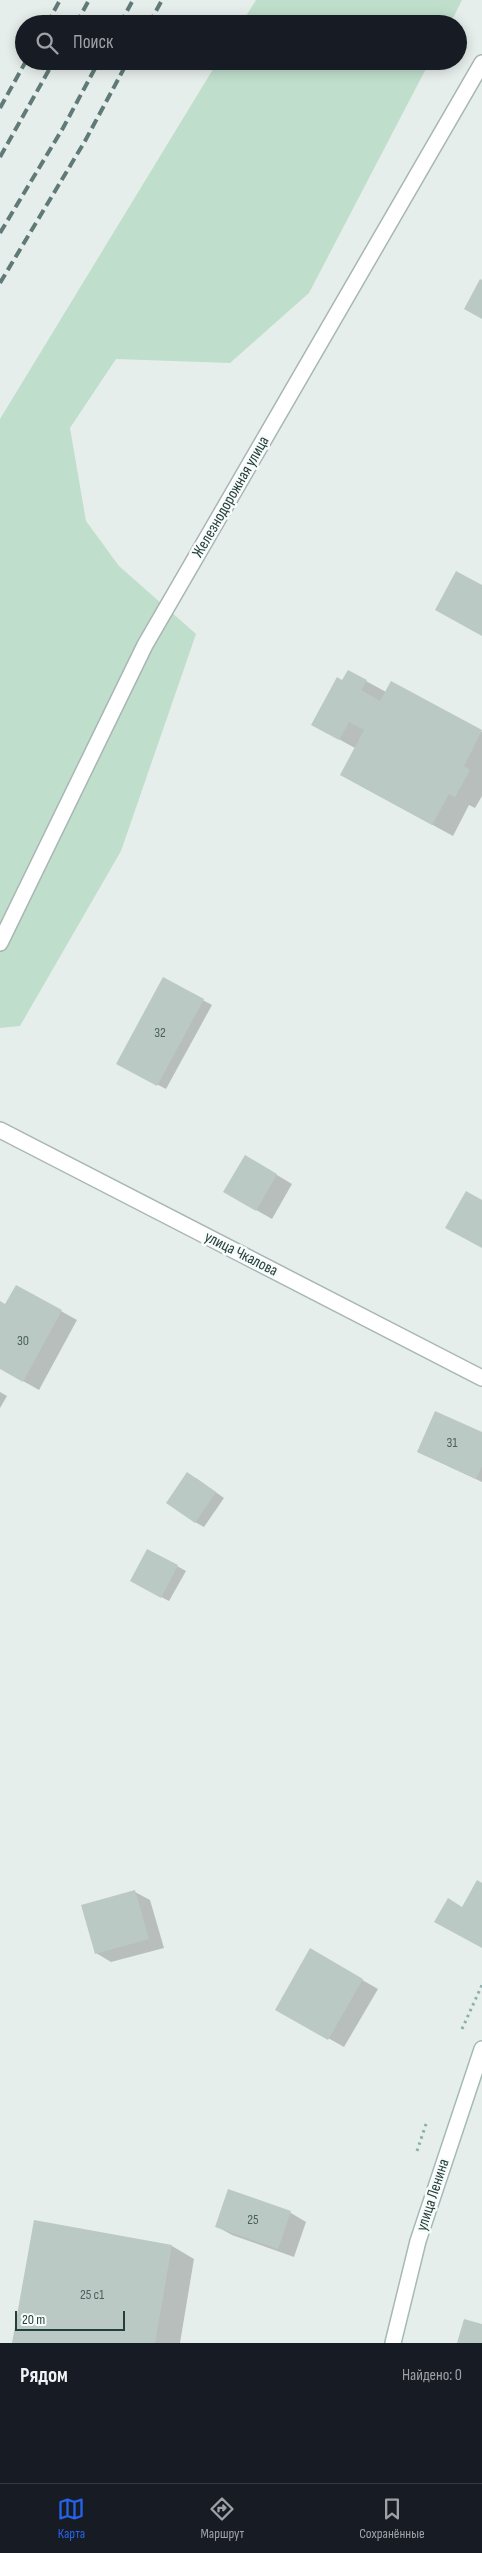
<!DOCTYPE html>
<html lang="ru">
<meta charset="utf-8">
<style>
:root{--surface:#171b24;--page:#20242c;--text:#f1f3f6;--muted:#9ea1a6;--line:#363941;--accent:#2563eb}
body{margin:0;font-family:"Sofia Sans Condensed",sans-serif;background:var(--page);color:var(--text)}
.scale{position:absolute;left:15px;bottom:12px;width:110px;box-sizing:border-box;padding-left:5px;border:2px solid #25403c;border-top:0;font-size:14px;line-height:18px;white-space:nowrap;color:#25403c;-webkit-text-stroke:4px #f7fbf9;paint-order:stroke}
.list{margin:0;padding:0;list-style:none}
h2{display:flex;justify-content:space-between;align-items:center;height:65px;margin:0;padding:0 20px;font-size:21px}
h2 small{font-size:16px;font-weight:400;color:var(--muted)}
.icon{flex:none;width:28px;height:28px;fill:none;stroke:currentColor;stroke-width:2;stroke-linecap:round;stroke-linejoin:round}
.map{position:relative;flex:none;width:482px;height:2343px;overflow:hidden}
.search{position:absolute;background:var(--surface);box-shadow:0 2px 12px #0003;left:15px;right:15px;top:15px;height:55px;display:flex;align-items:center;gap:12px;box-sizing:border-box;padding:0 18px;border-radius:28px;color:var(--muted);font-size:19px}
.sheet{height:140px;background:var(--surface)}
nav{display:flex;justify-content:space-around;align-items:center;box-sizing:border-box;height:70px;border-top:1px solid var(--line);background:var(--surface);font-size:14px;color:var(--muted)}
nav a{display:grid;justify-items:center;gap:2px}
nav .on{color:var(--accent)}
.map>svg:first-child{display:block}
</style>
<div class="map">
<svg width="482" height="2343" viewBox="0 0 482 2343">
<rect width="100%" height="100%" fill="#e6eeec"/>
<g fill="#c0decc">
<polygon points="256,0 462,0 450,24 241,24"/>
<polygon points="218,61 430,61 309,293 230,363 116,359 70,428 86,521 119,566 196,634 121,851 20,1026 0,1028 0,419"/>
</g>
<g fill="#0003">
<polygon points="343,681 366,681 386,692 391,683 482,732 482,796 475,808 469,805 453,836 361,786 355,748 333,736"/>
<polygon points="164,979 212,1005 166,1089 126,1068"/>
<polygon points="245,1156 292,1184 272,1219 225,1192"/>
<polygon points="16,1286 77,1320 39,1390 0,1368 0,1303 6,1306"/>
<polygon points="0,1392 7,1396 0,1408"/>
<polygon points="482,1433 482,1482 418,1452"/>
<polygon points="196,1478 224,1498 204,1527 195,1522"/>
<polygon points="177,1566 186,1571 169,1601 140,1586"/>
<polygon points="135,1892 150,1900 164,1948 111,1962 96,1953"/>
<polygon points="310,1950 378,1989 344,2047 277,2009"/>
<polygon points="229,2190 291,2213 306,2222 294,2257 232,2235 216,2226"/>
<polygon points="172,2246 194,2259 180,2343 13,2343"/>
</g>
<g fill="#bbc9c5">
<polygon points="480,279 482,280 482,319 464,309"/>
<polygon points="456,571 482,585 482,636 435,610"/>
<polygon points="348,670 367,680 361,690 380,701 391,681 482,730 464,766 470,770 455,797 449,794 432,825 340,775 364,730 349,722 339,740 311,725 337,677 342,680"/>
<polygon points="163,977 204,999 157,1086 116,1064"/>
<polygon points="245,1155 277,1174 256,1211 223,1192"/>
<polygon points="466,1191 482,1200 482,1248 445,1228"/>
<polygon points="16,1285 62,1310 23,1382 0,1369 0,1301 5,1304"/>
<polygon points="435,1411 482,1432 482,1466 476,1479 417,1452"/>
<polygon points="187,1472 216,1492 195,1523 166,1503"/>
<polygon points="147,1549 178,1565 161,1598 130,1581"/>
<polygon points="477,1880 482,1883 482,1948 434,1922 448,1898 462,1907"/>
<polygon points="135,1890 149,1939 95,1954 81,1905"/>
<polygon points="310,1948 363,1979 328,2040 275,2010"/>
<polygon points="228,2189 291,2211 278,2249 215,2227"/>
<polygon points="34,2220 172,2245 155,2343 12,2343"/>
<polygon points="464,2319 482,2324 482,2343 457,2343"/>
</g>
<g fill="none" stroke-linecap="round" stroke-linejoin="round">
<g stroke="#a8b6b4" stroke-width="18">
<g id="street">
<polyline points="0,943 145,645 482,63"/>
<polyline points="0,1130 482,1378"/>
</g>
</g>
<g stroke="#a5bab5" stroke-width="18">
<polyline id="secondary" points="393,2343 418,2241 482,2049"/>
</g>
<g stroke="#88b1a9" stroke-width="3" stroke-dasharray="2.5 4" stroke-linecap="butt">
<polyline points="462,2029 482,1985"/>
<polyline points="417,2151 427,2121"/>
</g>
<use href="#street" stroke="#fff" stroke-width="15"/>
<use href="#secondary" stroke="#fff" stroke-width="15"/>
<g stroke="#607b77" stroke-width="4" stroke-dasharray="10 5" stroke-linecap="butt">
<polyline points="47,24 60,0"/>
<polyline points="76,24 89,0"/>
<polyline points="120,24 133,0"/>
<polyline points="149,24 162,0"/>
<polyline points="0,108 26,61"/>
<polyline points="0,157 54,61"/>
<polyline points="0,233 63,128 99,61"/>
<polyline points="0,283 85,141 128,61"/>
</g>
</g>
<g text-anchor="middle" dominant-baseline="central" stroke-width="5" stroke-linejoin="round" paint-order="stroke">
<g font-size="14" fill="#4a625e">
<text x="160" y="1032">32</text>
<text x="23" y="1340">30</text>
<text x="452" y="1442">31</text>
<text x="253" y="2219">25</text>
<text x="92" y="2294">25 с1</text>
</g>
<g font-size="16" fill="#25403c" stroke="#f7fbf9">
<text transform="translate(231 497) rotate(-60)">Железнодорожная улица</text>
<text transform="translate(241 1254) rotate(27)">улица Чкалова</text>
<text transform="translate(433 2195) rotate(-72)">улица Ленина</text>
</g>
</g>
</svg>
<div class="scale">20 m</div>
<div class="search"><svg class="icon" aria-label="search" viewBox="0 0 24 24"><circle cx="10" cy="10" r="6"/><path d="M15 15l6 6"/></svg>Поиск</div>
</div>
<section class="sheet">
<h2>Рядом<small>Найдено: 0</small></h2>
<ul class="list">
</ul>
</section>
<nav>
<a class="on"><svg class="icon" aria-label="map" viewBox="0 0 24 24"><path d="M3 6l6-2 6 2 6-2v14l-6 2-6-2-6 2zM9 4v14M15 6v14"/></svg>Карта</a>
<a><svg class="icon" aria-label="directions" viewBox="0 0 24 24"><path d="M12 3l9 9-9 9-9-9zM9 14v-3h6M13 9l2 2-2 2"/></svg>Маршрут</a>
<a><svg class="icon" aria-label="saved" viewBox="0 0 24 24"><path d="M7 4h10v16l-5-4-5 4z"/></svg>Сохранённые</a>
</nav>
